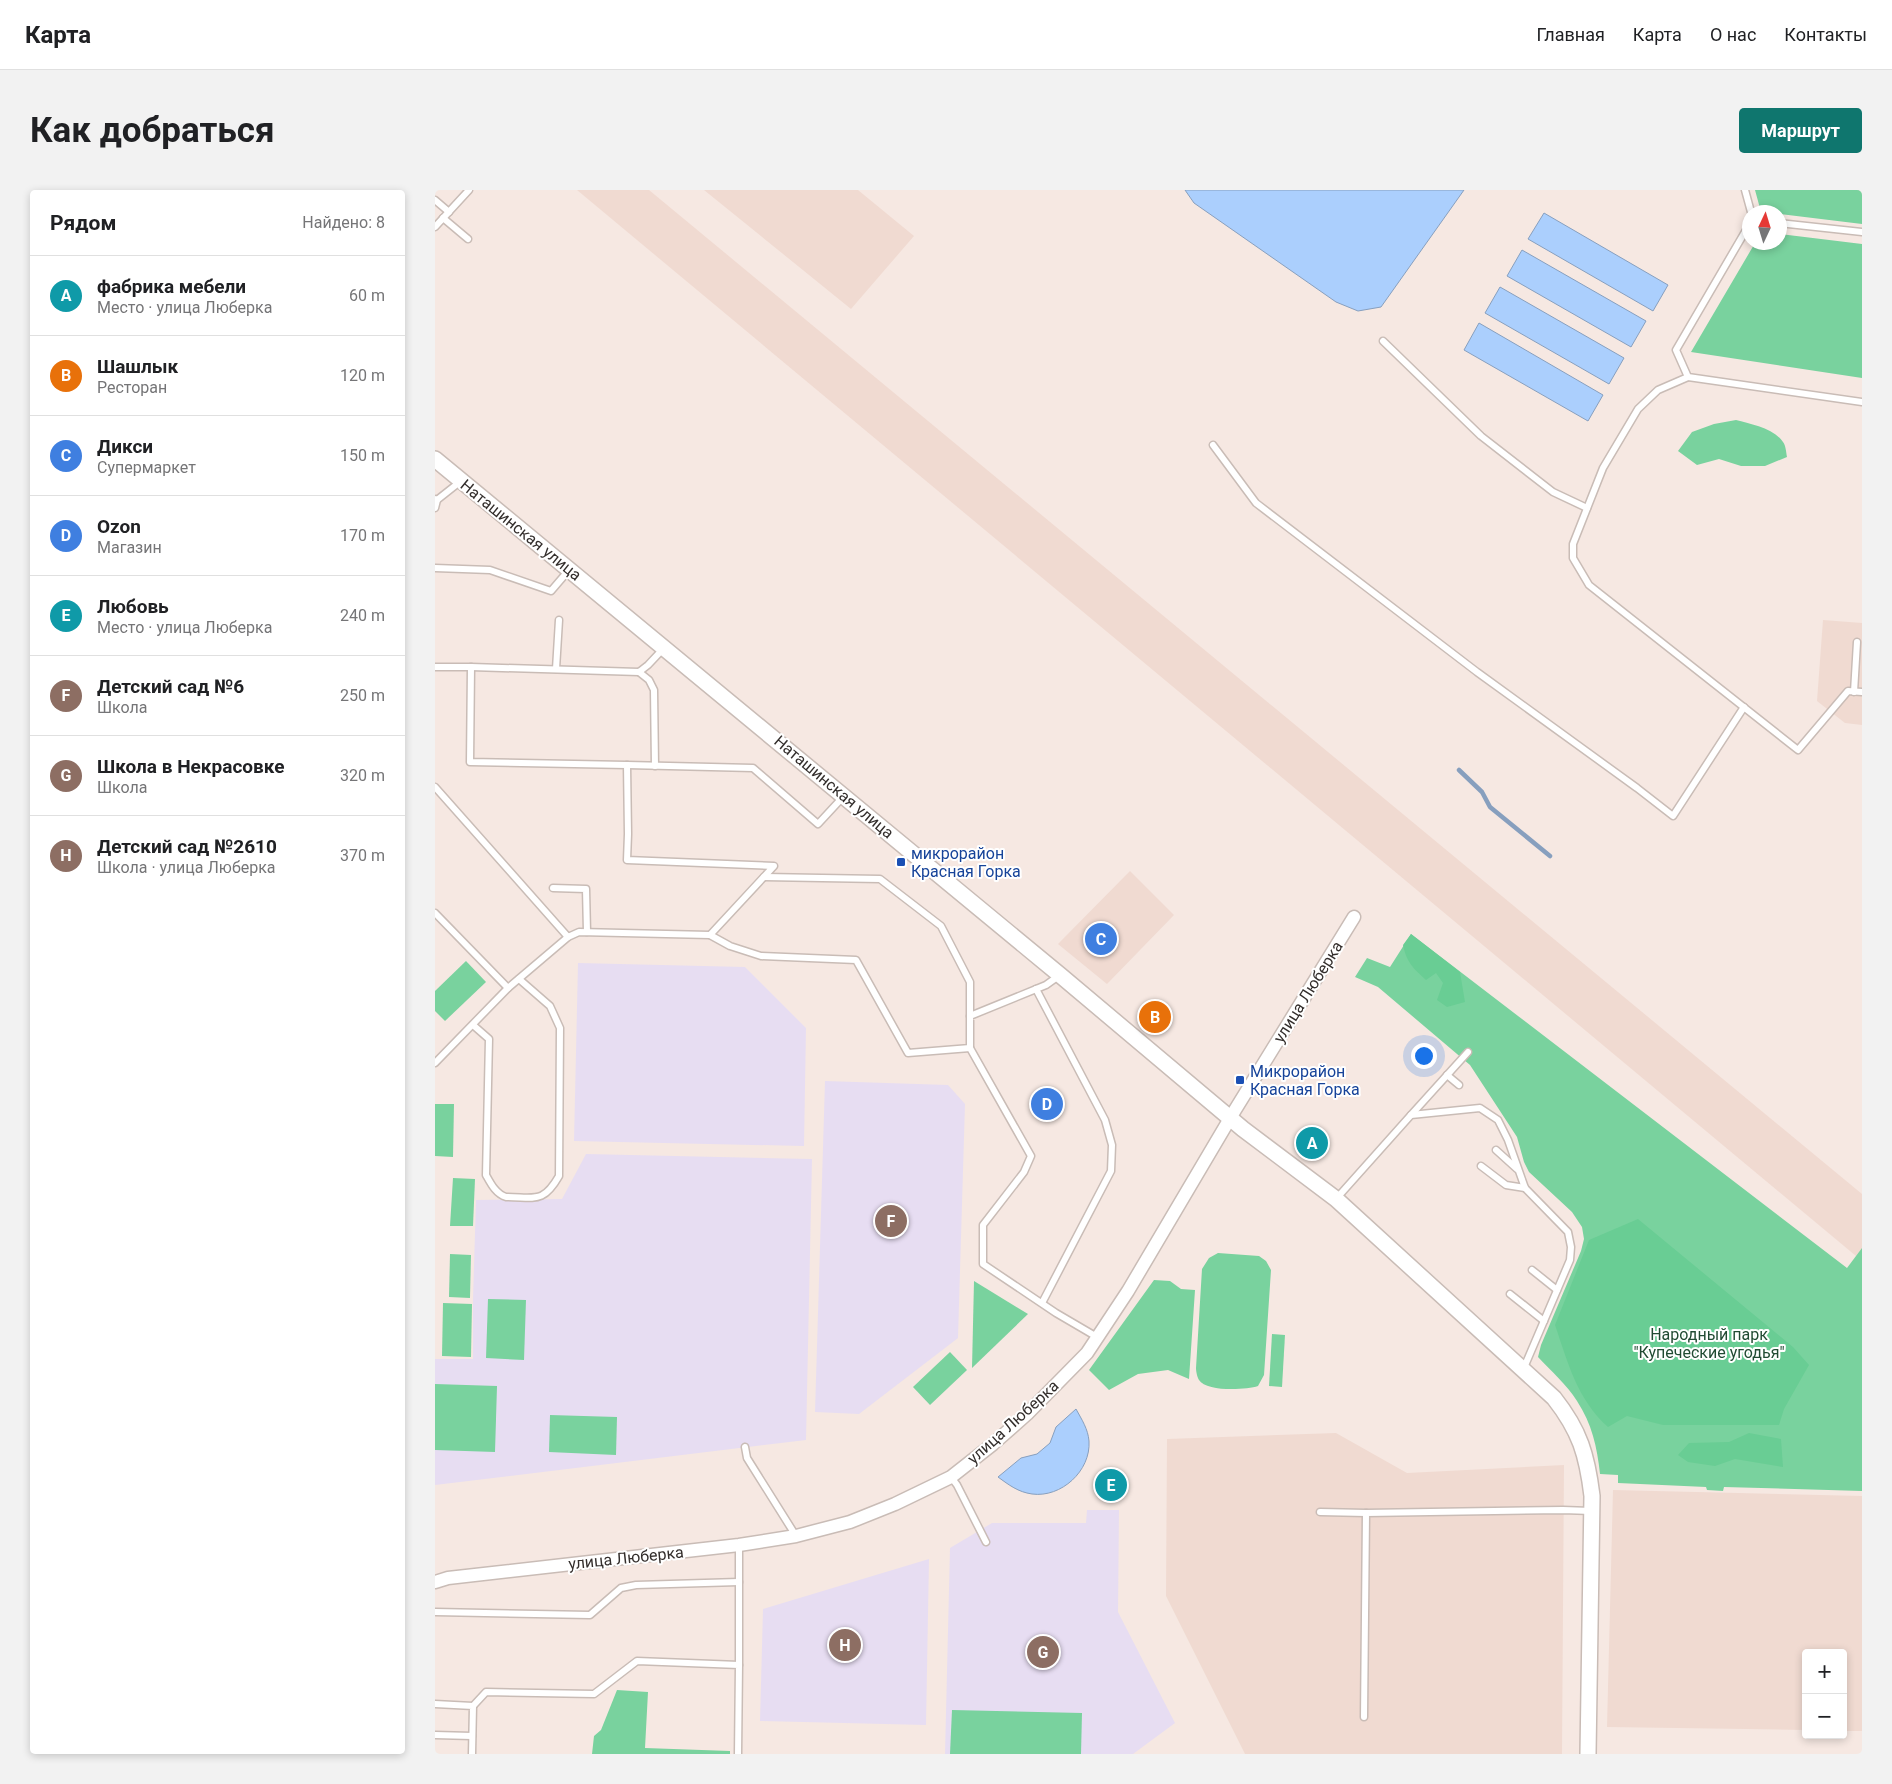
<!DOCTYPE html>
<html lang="ru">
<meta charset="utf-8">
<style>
:root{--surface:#fff;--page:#f2f2f2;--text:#202124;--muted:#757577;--line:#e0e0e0;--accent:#0f766e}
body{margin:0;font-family:Roboto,sans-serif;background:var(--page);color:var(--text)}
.controls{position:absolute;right:15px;bottom:15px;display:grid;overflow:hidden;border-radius:5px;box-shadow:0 2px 8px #0003}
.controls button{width:45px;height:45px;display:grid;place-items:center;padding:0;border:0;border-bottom:1px solid var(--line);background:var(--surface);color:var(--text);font:25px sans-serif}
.compass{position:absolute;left:1307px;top:15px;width:45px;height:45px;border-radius:50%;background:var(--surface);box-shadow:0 2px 8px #0003;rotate:4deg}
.you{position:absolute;left:988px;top:865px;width:18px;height:18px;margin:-12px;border:4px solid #fff;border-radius:50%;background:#1a73e8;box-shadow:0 0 0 8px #1a73e833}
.badge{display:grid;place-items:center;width:32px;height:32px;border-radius:50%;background:var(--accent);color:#fff;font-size:16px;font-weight:700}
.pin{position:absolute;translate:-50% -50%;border:2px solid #fff;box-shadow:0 1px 5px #0006}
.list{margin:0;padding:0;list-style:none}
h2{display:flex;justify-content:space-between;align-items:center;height:65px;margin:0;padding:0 20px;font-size:21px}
h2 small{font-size:16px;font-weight:400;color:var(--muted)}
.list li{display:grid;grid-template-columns:32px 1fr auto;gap:15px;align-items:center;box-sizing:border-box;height:80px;padding:0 20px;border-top:1px solid var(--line)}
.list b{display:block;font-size:19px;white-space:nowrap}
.list p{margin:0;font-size:16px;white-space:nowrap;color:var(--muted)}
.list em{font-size:16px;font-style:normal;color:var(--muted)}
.map{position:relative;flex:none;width:1427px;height:1564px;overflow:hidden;border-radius:5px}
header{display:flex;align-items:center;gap:30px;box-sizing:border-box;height:70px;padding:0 25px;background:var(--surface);border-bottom:1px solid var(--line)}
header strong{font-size:24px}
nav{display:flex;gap:28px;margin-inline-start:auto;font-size:18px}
.intro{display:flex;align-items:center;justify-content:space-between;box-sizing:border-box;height:120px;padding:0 30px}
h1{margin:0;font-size:35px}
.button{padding:12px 22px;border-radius:5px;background:var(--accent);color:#fff;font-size:18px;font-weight:700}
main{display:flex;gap:30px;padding:0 30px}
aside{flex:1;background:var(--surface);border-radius:5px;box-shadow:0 2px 8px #0003}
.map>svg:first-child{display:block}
</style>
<header>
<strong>Карта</strong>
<nav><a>Главная</a><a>Карта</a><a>О нас</a><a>Контакты</a></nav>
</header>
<div class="intro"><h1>Как добраться</h1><a class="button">Маршрут</a></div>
<main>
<aside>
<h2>Рядом<small>Найдено: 8</small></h2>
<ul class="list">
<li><span class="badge" style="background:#0f9aa8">A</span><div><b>фабрика мебели</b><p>Место · улица Люберка</p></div><em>60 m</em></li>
<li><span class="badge" style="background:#e8710a">B</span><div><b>Шашлык</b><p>Ресторан</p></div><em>120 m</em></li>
<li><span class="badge" style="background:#3f7fe0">C</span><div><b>Дикси</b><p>Супермаркет</p></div><em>150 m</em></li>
<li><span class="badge" style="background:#3f7fe0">D</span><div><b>Ozon</b><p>Магазин</p></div><em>170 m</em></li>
<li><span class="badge" style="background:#0f9aa8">E</span><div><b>Любовь</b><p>Место · улица Люберка</p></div><em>240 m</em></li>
<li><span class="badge" style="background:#8d6e63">F</span><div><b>Детский сад №6</b><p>Школа</p></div><em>250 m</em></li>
<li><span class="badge" style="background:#8d6e63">G</span><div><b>Школа в Некрасовке</b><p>Школа</p></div><em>320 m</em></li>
<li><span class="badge" style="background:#8d6e63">H</span><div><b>Детский сад №2610</b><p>Школа · улица Люберка</p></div><em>370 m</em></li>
</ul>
</aside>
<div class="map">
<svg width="1427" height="1564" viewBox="0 0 1427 1564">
<rect width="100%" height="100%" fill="#f6e8e2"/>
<g fill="#f0dad1">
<polygon points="142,0 214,0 1427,1004 1427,1071"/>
<polygon points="269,0 423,0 479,46 416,119"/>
<polygon points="1388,430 1427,433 1427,535 1410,533 1382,511"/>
<polygon points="695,681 739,725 672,794 623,754"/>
<polygon points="901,1243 972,1283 1129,1275 1127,1564 810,1564 731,1406 732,1249"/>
<polygon points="1178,1300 1427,1306 1427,1541 1408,1541 1408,1463 1371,1463 1371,1540 1172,1537"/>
</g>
<g fill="#e7ddf2">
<polygon points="143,773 310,777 371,838 369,956 139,951"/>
<polygon points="390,891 513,895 530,914 523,1148 424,1224 380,1222"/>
<polygon points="151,964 377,969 371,1250 0,1295 0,1169 38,1169 38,1110 41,1010 127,1009"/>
<polygon points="652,1320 684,1320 683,1422 740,1533 698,1564 510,1564 515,1358 557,1333 651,1333"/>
<polygon points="494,1369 491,1535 325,1531 328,1419"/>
</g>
<g fill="#79d29e">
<polygon points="1320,0 1427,0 1427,34 1345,24 1344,22 1326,22"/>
<polygon points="1345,44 1427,54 1427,188 1256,162 1320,53 1344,52"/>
<path d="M1301,230C1315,234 1339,238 1348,252C1351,256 1351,262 1352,267L1330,276H1306L1284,269L1262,275L1243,261L1257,242L1279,234Z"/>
<path d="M976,744L1412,1078L1427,1058V1301L1289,1297L1288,1301L1272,1300L1271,1297L1183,1293V1285L1165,1284C1162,1257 1157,1234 1142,1211C1132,1195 1116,1181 1103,1167L1106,1155L1146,1061L1149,1049L1147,1037L1137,1022L1094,982L1089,972L1082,947L1035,875L943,797L920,787L932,768L955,777Z"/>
<polygon points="31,771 51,792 10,831 0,821 0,801"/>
<polygon points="0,914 19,914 18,967 0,966"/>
<polygon points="18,988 40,989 38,1036 15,1036"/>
<path d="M783,1063L824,1066L831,1071L836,1080L829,1185L823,1196C811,1200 771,1202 764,1190C762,1187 761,1181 761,1178L767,1079L774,1068Z"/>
<polygon points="15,1064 36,1065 35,1108 14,1107"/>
<polygon points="719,1090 735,1091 746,1099 760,1100 754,1189 733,1180 703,1184 674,1200 654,1180"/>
<polygon points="539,1091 593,1124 537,1178"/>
<polygon points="53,1109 91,1110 89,1170 51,1168"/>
<polygon points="8,1113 37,1114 36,1167 7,1166"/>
<polygon points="837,1144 850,1145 847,1197 834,1196"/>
<polygon points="515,1162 532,1180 495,1215 478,1197"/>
<polygon points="0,1194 62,1196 60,1262 0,1260"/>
<polygon points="115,1225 182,1227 181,1265 114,1262"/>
<polygon points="182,1500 213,1502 210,1558 295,1561 295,1564 157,1564 159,1546 166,1540"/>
<polygon points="517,1520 647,1523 646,1564 515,1564"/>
</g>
<g fill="#69cd94">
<path d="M976,744L1025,782L1030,812L1012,817L1002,810L1008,793L1001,783L991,790C978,778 972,773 968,755Z"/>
<path d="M1203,1029L1358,1157L1374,1175L1349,1219L1344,1235H1228L1192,1226L1173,1237C1142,1209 1133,1173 1120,1135L1154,1050Z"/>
<polygon points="1314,1243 1346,1249 1348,1277 1300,1269 1280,1276 1253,1272 1243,1265 1254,1253 1294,1252"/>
</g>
<g fill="#abcffd" stroke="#879fbe">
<polygon points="750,0 1029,0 946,117 923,121 901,112 759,13"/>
<polygon points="1109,23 1233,95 1218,121 1093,49"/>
<polygon points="1087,60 1211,131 1196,157 1072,86"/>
<polygon points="1065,97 1189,168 1174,194 1050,123"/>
<polygon points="1044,133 1168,205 1153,231 1029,160"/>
<path d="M641,1219C647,1230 653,1239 654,1251C656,1281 626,1308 597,1304C583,1302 574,1295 563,1287L586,1268L602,1264L615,1253L621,1237Z"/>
</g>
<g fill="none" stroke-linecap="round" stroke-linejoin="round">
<polyline stroke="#879fbe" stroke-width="4.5" points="1024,580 1047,602 1055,617 1115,666"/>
<g stroke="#c9bcb6" stroke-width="9">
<g id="service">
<polyline points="1310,0 1316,22"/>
<polyline points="0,10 14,22"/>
<polyline points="8,28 33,49"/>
<polyline points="1344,33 1427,42"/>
<polyline points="1314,35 1241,160 1253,187 1427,212"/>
<polyline points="0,37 34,0"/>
<polyline points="948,151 1046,246 1118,302 1152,318"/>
<polyline points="1253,187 1223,200 1203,219 1168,278 1138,354 1138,368 1154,395 1363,560 1413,501 1427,502"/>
<polyline points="778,255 821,313 1042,482 1202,598 1238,626 1309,517"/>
<polyline points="0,309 2,310 0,318"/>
<polyline points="2,310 26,291"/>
<polyline points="0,378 55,380 116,401 134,380"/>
<polyline points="0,477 36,477 35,572 192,575 193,644 192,670 339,676 275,745 295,756 326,766 421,770 473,863 535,858 535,826 611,795 625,785"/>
<polyline points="36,477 204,482 213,475 228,459"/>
<polyline points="121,479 124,430"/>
<polyline points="204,482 214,490 219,500 220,576"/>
<polyline points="1419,502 1422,452"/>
<polyline points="192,575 318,578 383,634 408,607"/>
<polyline points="0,597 133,747"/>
<polyline points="329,687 445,689 506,736 535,792 535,826"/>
<polyline points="118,698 151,699 152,742"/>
<polyline points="0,723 73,798"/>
<polyline points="601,799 670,930 677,955 676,981 607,1113"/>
<path d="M38,835L54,849L51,985C56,994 61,1004 71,1007C100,1007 108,1014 124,986L125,838L115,816L84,789"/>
<polyline points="535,858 596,966 589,982 548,1035 548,1074 621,1123 662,1147"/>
<polyline points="0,873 73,798 133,747 144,742 275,745"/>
<polyline points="1012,885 1024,895"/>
<polyline points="976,925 1033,862"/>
<polyline points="1061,960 1082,979"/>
<polyline points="1046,976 1071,995 1090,998"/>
<polyline points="901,1009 976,925 1045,918 1063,930 1073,950 1090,998 1133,1042 1136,1057 1135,1070 1088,1180"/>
<polyline points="1097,1080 1122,1100"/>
<polyline points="1075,1104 1109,1131"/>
<polyline points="310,1257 312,1268 361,1346"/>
<polyline points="516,1287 522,1295 551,1352"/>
<polyline points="885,1322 931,1323"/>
<polyline points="0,1422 155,1425 186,1398 201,1395 304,1392"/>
<polyline points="304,1475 304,1355"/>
<polyline points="0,1514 38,1516 37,1564"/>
<polyline points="38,1516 51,1502 159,1504 202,1471 304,1475 303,1564"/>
<polyline points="929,1527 931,1323 1128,1320 1156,1321"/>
<polyline points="0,1545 37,1546"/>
</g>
</g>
<g stroke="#c9bcb6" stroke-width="15">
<polyline id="minor" points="0,1392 13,1388 304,1355 361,1346 415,1332 460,1314 516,1287 558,1254 592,1224 652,1163 693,1101 800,920 919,727"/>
</g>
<g stroke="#c9bcb6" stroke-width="18">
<path id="tertiary" d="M0,269L625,785L808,939L901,1009L1119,1208C1145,1241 1152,1265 1157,1306L1153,1564"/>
</g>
<use href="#service" stroke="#fff" stroke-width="6"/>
<use href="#minor" stroke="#fff" stroke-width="12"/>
<use href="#tertiary" stroke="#fff" stroke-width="15"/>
</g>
<g fill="#1a4fb4" stroke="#fff" stroke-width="2">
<rect x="461" y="667" width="10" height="10" rx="2.5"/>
<rect x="800" y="885" width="10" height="10" rx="2.5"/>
</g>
<g text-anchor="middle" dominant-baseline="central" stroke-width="4" stroke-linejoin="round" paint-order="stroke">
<g font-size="16" fill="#332e2c" stroke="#fff">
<text transform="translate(86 340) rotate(39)">Наташинская улица</text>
<text transform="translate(399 597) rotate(40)">Наташинская улица</text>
<text transform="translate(873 802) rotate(-58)">улица Люберка</text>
<text transform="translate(578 1232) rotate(-42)">улица Люберка</text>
<text transform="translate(191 1368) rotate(-6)">улица Люберка</text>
</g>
<g font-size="16" fill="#164399" stroke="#fff" text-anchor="start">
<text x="476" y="663">микрорайон<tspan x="476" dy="18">Красная Горка</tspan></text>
<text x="815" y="881">Микрорайон<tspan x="815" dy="18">Красная Горка</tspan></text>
</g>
<g font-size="16" fill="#214b33" stroke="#fff">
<text x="1274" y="1144">Народный парк<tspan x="1274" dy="18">"Купеческие угодья"</tspan></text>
</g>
</g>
</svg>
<div class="controls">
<button>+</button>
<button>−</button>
</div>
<svg class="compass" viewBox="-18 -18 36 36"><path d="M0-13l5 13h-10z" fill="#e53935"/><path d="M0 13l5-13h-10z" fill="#757577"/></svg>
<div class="you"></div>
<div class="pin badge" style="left:877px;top:953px;background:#0f9aa8">A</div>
<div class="pin badge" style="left:720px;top:827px;background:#e8710a">B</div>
<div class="pin badge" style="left:666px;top:749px;background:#3f7fe0">C</div>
<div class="pin badge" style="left:612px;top:914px;background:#3f7fe0">D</div>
<div class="pin badge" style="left:676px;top:1295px;background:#0f9aa8">E</div>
<div class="pin badge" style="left:456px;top:1031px;background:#8d6e63">F</div>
<div class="pin badge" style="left:608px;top:1462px;background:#8d6e63">G</div>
<div class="pin badge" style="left:410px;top:1455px;background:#8d6e63">H</div>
</div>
</main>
